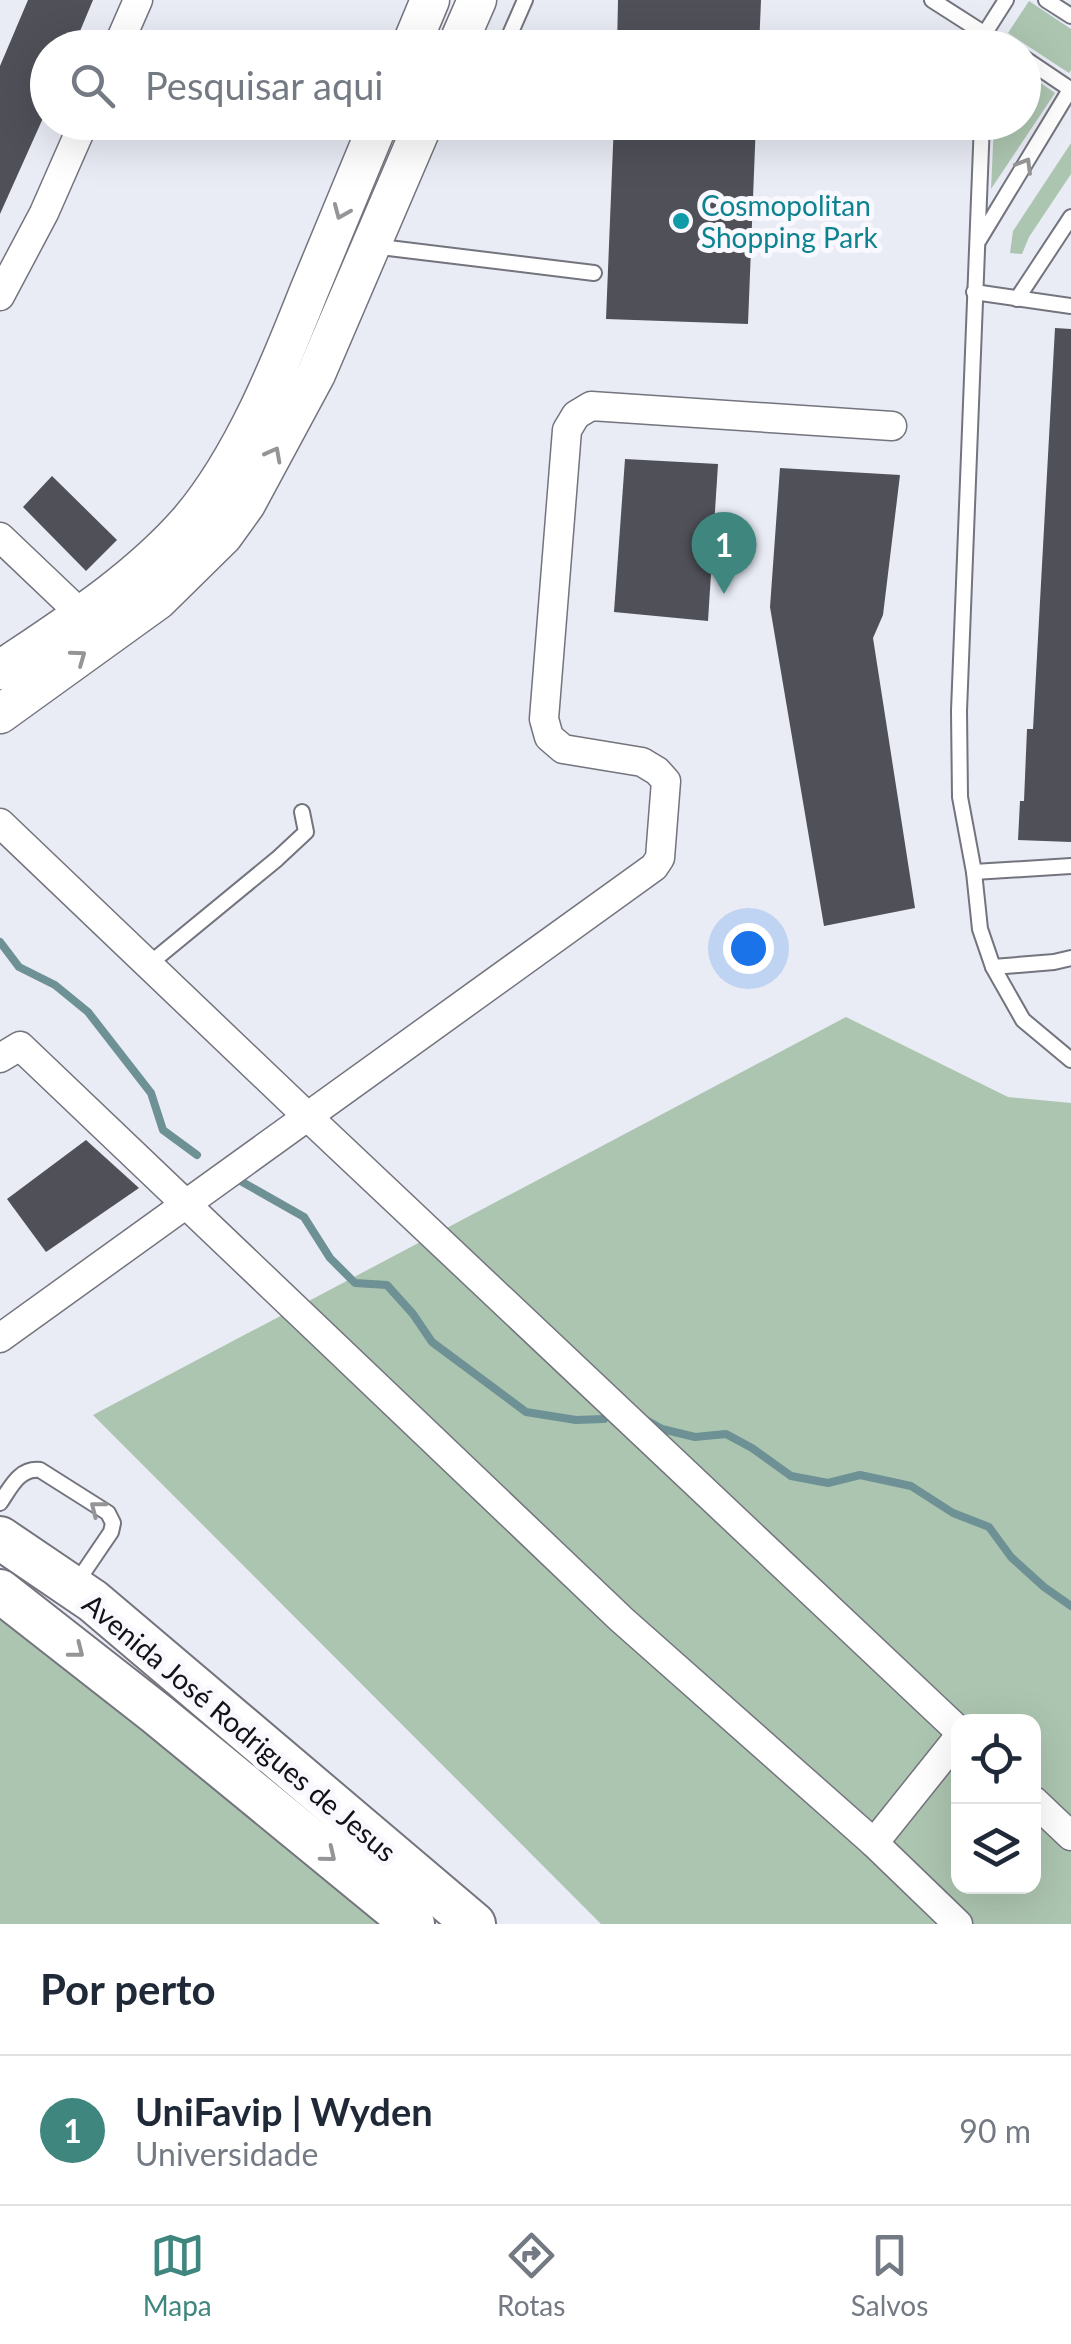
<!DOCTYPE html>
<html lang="pt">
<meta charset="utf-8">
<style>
:root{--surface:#fff;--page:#f2f2f3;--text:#1f2937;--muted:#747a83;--line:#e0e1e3;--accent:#3f867e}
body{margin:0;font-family:Lato,sans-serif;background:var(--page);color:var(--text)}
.controls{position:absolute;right:30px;bottom:30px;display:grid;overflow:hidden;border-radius:20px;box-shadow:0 10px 40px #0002}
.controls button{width:90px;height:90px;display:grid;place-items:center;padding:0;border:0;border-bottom:2px solid var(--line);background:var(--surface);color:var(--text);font:50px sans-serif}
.you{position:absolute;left:748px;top:948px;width:35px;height:35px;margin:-25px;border:8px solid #fff;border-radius:50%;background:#1a73e8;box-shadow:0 0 0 15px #1a73e833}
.badge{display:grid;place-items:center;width:65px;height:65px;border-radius:50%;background:var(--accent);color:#fff;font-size:32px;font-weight:700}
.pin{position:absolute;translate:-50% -82px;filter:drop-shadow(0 2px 5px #0008)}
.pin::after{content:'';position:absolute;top:52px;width:35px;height:30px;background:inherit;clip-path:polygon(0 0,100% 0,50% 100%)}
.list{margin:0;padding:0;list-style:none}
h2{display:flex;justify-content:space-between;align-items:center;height:130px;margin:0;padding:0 40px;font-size:42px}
h2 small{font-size:32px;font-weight:400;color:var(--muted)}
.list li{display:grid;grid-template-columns:65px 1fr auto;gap:30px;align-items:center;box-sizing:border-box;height:150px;padding:0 40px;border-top:2px solid var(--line)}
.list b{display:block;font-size:38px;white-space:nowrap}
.list p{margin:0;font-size:32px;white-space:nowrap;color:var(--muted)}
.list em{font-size:32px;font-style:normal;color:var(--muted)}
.icon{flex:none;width:55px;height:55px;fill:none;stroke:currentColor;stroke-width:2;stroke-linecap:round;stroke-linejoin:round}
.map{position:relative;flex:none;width:1071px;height:1924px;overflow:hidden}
.search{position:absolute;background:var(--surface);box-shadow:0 10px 40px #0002;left:30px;right:30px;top:30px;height:110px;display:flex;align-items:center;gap:25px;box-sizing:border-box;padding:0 35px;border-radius:55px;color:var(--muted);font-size:38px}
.sheet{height:280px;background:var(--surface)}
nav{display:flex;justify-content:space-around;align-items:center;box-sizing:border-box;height:140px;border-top:2px solid var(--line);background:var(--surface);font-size:28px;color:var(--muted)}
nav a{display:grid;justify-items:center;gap:5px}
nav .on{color:var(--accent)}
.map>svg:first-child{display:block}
</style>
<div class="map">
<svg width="1071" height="1924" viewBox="0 0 1071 1924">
<rect width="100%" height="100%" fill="#e9ebf5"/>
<g fill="#acc5b0" fill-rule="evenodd">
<polygon points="1029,1 1071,29 1071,70 1069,73 1008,33"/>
<polygon points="1024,71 1055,93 991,189 994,123 1024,122"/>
<polygon points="1071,143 1071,174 1029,237 1022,254 1010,253 1013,231"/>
<path d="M846,1017L1008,1097L1071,1103V1924H601L93,1415ZM958,1722H1034V1886H958Z"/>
<polygon points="0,1606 388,1924 0,1924"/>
</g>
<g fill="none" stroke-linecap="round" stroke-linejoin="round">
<g stroke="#6d9194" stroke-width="8">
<polyline points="0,942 19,967 55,985 88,1012 151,1093 163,1130 197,1155"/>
<polyline points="237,1179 304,1217 330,1258 355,1283 387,1285 413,1314 432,1342 526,1412 576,1420 604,1419"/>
<polyline points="646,1420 662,1429 695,1437 726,1434 752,1448 791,1476 828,1483 860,1475 911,1486 953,1513 989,1527 1011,1557 1044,1587 1071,1606"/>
</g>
</g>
<g fill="#4f5058">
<polygon points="28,0 93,0 73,48 48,48 48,107 0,214 0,66"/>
<polygon points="618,0 761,0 759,48 617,48"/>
<polygon points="614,122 756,122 748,324 606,319"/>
<polygon points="1055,328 1071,329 1071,842 1018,840 1020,801 1024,801 1027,729 1033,729"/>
<polygon points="625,459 718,464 708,621 614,612"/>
<polygon points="780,468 900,475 883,615 873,638 915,908 824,926 770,607"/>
<polygon points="52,476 117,540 86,571 23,507"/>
<polygon points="86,1140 139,1188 46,1252 7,1199"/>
</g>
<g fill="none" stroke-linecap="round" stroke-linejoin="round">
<g stroke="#73747d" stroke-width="18">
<g id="service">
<polyline points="932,0 1007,48"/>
<polyline points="1046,0 1071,16"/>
<polyline points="504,48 525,0"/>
<polyline points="985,48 985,33 1006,0"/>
<polyline points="1024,58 1070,89"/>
<polyline points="982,122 959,711 960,797 974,872 980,929 993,967 1023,1020 1071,1060"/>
<polyline points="979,240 1071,88"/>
<polyline points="372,246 594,273"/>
<polyline points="974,292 1071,306"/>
<polyline points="1017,299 1071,217"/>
<polyline points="974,872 1071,866"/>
<polyline points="148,965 277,859 306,832 302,812"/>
<polyline points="993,967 1054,962 1071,958"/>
<path d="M0,1503C11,1487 19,1468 40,1470L108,1513L113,1523L111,1532L77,1582"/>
</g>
</g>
<g stroke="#73747d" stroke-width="31">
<g id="minor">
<polyline points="117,48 138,0"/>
<polyline points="0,296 44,213 84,122"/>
<polyline points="0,537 82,615"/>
<polyline points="0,823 307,1116 958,1730"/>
<polyline points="0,1058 20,1046 621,1619 874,1843 958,1924"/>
<polyline points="0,1338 654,867 660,858 666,781 657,771 642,762 563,749 549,737 544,719 567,430 576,415 591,406 892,426"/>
<polyline points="1034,1801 1071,1836"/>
<polyline points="874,1843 958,1738"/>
</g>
</g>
<g stroke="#73747d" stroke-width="41">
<g id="secondary">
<polyline points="410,48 430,0"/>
<polyline points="456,48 477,0"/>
<path d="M0,670C67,625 137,581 190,520C243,457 279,367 309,291C332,235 355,179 379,122"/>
<polyline points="0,714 158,600 223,536 246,504 316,374 424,122"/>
</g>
</g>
<g stroke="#73747d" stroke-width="46">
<g id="primary">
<polyline points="0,1538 93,1601 474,1924"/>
<polyline points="0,1591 157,1714 413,1924"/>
</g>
</g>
<use href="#service" stroke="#fff" stroke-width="14"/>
<use href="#minor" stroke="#fff" stroke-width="28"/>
<use href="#secondary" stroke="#fff" stroke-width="38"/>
<use href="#primary" stroke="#fff" stroke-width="42"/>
</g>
<defs><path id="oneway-chevron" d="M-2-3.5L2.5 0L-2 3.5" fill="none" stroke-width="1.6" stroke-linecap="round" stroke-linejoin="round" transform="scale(2.5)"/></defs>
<g stroke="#959597">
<use href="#oneway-chevron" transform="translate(1025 165) rotate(-59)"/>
<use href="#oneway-chevron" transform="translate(341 212) rotate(113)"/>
<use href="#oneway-chevron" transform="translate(274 454) rotate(-62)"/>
<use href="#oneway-chevron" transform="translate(79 657) rotate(-36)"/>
<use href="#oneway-chevron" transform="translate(97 1508) rotate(-142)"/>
<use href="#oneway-chevron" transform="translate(77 1651) rotate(38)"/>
<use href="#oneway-chevron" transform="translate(329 1855) rotate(39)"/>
</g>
<circle fill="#0f9aa8" stroke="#f8f8fe" stroke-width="4" cx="681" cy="221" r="10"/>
<g text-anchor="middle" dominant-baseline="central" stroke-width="10" stroke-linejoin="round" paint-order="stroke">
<g font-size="28" fill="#0d838f" stroke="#f8f8fe" text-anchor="start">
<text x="701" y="205">Cosmopolitan<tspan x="701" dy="32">Shopping Park</tspan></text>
</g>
<g font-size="28" fill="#131317" stroke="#f8f8fe">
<text transform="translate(240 1727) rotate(40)">Avenida José Rodrigues de Jesus</text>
</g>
</g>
</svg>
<div class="controls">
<button><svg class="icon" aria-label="locate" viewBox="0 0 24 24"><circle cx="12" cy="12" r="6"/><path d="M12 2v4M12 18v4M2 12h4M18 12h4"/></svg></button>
<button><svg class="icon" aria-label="layers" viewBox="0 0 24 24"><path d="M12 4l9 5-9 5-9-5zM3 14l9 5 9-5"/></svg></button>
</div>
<div class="you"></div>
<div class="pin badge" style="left:724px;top:594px">1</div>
<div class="search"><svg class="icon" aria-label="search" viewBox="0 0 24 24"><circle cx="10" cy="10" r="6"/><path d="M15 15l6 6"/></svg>Pesquisar aqui</div>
</div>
<section class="sheet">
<h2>Por perto<small></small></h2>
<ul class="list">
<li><span class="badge">1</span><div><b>UniFavip | Wyden</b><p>Universidade</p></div><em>90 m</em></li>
</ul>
</section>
<nav>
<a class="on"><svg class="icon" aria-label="map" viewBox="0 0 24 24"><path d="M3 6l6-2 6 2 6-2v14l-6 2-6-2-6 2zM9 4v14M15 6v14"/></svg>Mapa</a>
<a><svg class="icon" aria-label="directions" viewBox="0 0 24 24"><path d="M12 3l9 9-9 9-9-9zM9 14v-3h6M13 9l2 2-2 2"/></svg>Rotas</a>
<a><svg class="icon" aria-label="saved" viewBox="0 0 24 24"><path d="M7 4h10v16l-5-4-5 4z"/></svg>Salvos</a>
</nav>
